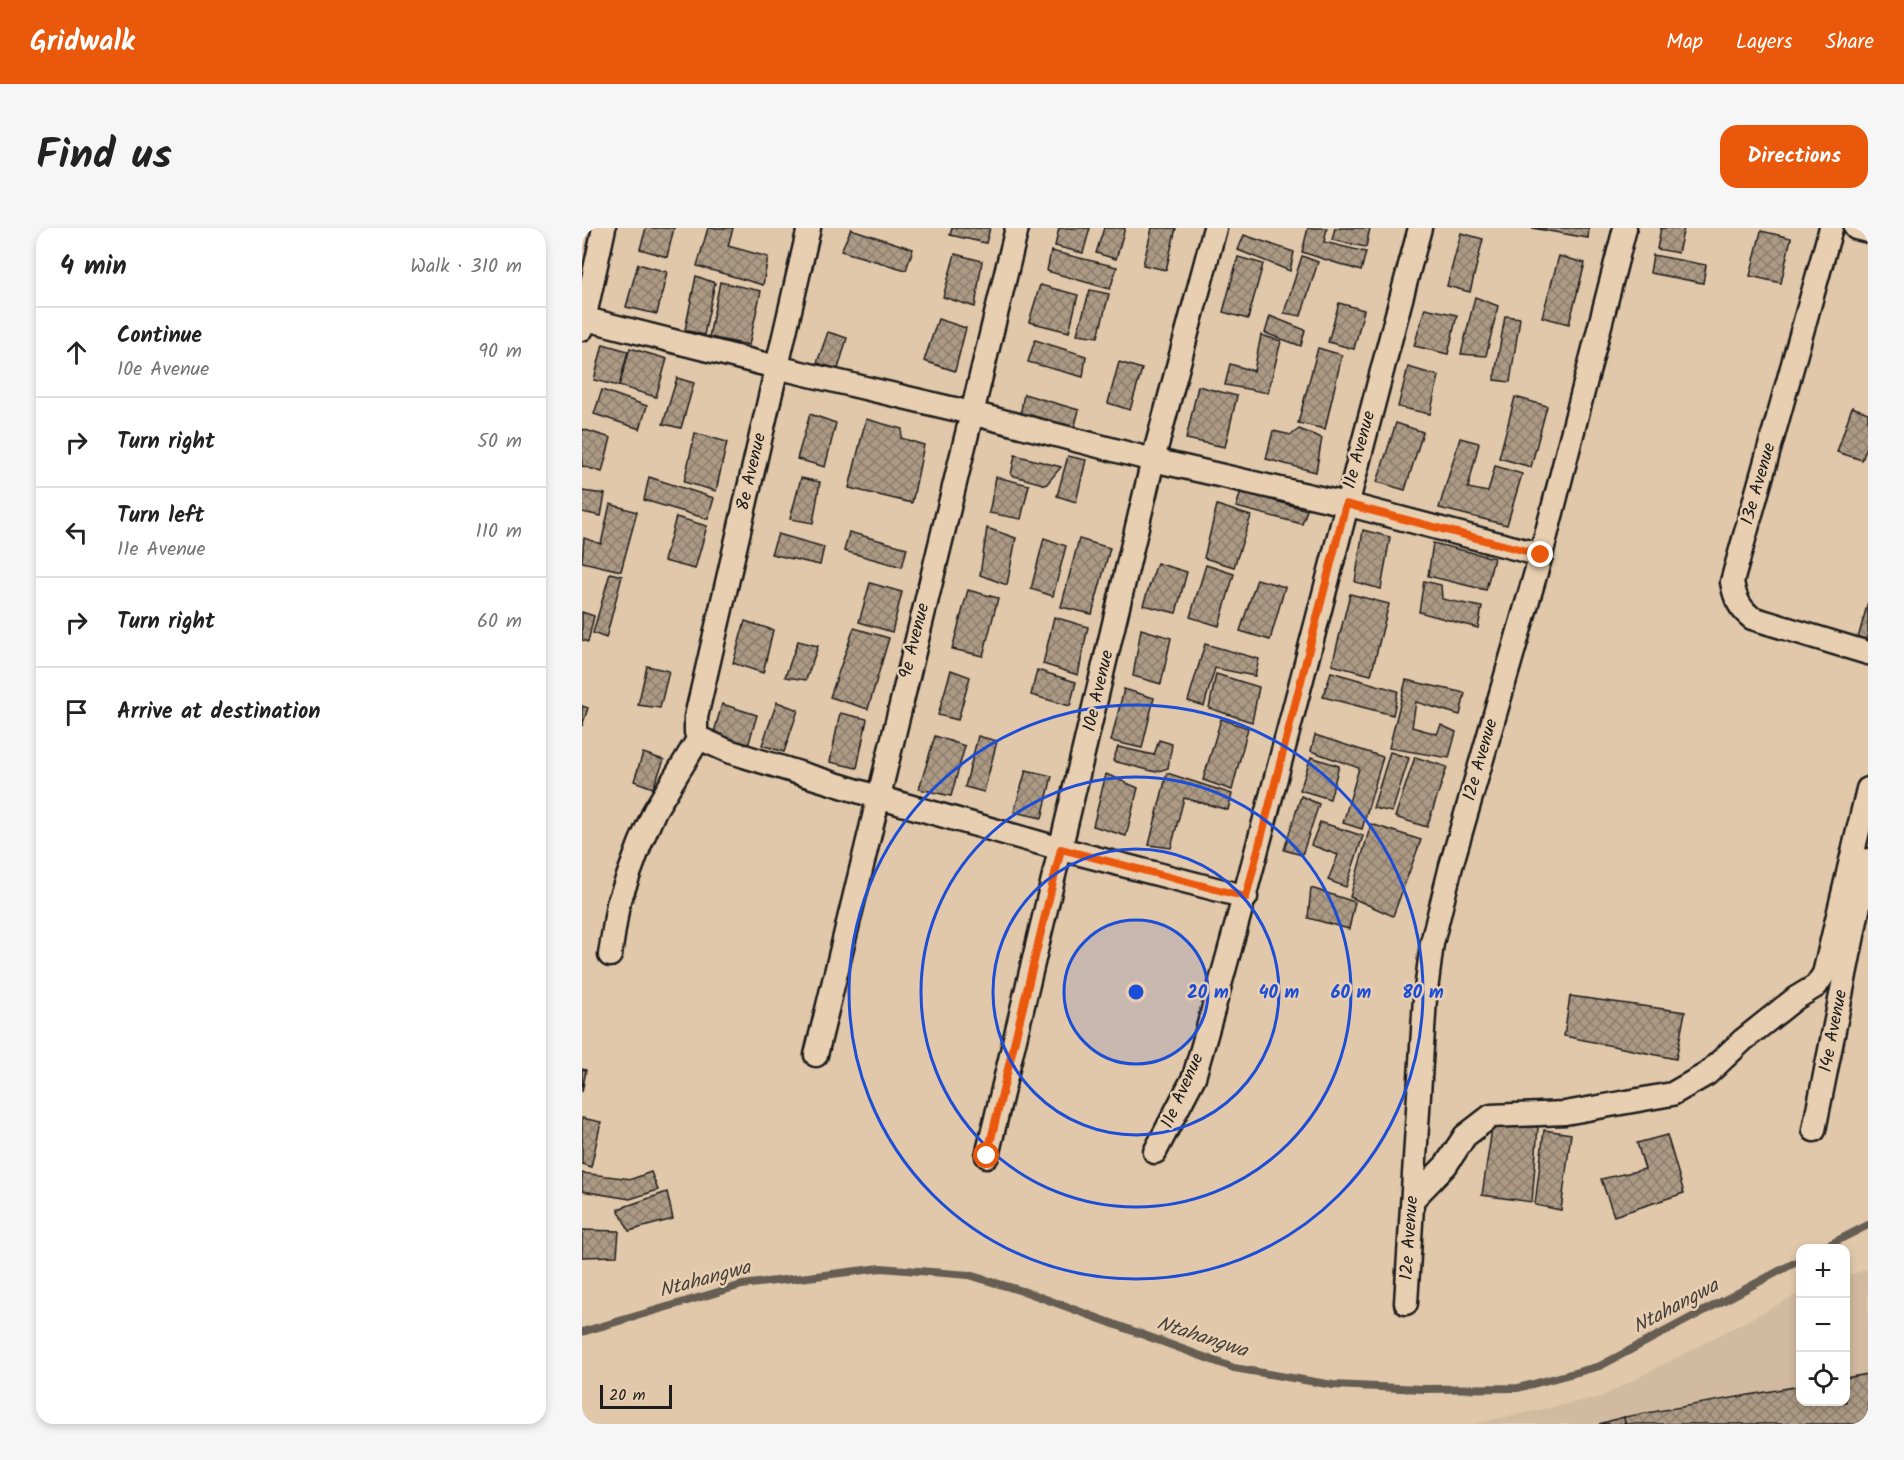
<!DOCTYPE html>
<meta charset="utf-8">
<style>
:root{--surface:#fff;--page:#f6f6f6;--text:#222;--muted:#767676;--line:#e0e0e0;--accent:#ea580c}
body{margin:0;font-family:Kalam,sans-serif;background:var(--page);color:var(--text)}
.controls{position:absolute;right:18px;bottom:18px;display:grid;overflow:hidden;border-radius:12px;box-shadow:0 3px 9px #0003}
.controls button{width:54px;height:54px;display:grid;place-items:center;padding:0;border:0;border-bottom:2px solid var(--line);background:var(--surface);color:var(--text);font:30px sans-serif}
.scale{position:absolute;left:18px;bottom:15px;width:72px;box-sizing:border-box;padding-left:6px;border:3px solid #1c1c1c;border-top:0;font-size:16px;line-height:21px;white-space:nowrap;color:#1c1c1c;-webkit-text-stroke:4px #e9cfb1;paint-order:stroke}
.stop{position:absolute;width:18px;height:18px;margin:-14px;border:4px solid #ea580c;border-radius:50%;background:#fff}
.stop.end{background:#ea580c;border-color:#fff;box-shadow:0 2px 6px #0008}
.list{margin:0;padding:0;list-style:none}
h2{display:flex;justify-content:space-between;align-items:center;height:78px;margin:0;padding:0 24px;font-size:26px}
h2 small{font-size:20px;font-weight:400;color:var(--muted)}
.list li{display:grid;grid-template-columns:39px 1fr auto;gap:18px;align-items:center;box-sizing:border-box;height:90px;padding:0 24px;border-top:2px solid var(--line)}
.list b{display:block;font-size:22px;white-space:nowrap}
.list p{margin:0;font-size:20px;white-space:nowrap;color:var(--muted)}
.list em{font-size:20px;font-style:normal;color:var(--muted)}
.icon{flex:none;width:33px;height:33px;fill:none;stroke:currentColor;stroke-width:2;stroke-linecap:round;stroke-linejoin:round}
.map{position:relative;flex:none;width:1286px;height:1196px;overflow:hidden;border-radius:18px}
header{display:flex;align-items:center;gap:36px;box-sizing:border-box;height:84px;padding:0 30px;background:var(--accent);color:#fff}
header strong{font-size:28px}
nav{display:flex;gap:33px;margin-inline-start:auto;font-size:21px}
.intro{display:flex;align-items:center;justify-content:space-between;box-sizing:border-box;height:144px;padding:0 36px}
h1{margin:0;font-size:42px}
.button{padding:15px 27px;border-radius:18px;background:var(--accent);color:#fff;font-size:21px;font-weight:700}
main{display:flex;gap:36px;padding:0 36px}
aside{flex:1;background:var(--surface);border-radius:18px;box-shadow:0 3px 9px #0003}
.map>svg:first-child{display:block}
</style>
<header>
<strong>Gridwalk</strong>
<nav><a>Map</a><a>Layers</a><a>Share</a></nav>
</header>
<div class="intro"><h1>Find us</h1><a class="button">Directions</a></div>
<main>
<aside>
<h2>4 min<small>Walk · 310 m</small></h2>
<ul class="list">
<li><svg class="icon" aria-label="ahead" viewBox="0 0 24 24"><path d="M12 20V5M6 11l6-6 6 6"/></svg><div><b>Continue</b><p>10e Avenue</p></div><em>90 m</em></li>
<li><svg class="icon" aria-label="right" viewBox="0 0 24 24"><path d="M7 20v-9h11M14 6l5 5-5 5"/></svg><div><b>Turn right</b></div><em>50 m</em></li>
<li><svg class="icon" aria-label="left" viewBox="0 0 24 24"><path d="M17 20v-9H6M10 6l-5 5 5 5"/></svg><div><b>Turn left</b><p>11e Avenue</p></div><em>110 m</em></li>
<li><svg class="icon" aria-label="right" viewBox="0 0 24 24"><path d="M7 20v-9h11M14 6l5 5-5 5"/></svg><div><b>Turn right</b></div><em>60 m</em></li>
<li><svg class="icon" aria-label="arrive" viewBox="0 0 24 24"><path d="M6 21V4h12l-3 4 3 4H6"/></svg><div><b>Arrive at destination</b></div></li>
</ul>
</aside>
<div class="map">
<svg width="1286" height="1196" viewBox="0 0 1286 1196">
<defs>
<pattern id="building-cross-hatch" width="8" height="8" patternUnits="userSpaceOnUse" patternTransform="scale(1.5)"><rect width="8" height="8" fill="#ad9a85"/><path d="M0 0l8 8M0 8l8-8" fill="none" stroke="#8c7d6c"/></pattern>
</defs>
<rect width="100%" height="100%" fill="#e1c8ab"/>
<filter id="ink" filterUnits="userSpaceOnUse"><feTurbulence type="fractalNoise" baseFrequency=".0167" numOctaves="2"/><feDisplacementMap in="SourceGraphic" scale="12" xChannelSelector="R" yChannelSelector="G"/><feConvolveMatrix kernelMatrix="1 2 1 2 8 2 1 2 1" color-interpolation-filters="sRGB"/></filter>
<g filter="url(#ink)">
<polygon fill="#d1baa0" points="1286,1041 1286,1196 890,1196 1019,1169 1218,1065 1218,1174 1264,1174 1264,1048"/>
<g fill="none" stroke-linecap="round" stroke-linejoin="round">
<g stroke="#665d52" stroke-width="8">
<polyline points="1241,1020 1286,997"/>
<polyline points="0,1104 160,1057 299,1040 387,1047 447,1065 652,1140 751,1157 841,1161 936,1160 1018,1138 1218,1032"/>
</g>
</g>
<g fill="url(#building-cross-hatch)" stroke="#1c1c1c" stroke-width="1.5">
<polygon points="64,0 92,0 85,29 58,21"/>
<polygon points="126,0 151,0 146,18 186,29 181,57 115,38"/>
<polygon points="370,0 408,0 404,15 368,7"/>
<polygon points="477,0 508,0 501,25 473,18"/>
<polygon points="522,0 543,0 534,31 514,25"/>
<polygon points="570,0 594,0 584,42 561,37"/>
<polygon points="726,0 745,0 742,14 784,24 779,43 720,24"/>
<polygon points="753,0 788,0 784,19 750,12"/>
<polygon points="950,0 1007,0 1006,10"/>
<polygon points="1079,0 1102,0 1096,25 1075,21"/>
<polygon points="269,1 331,21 324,42 259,23"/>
<polygon points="1179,3 1209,10 1199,55 1168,48"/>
<polygon points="879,5 901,11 888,64 865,58"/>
<polygon points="662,7 712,24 708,43 656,22"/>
<polygon points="469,23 535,39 528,61 465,43"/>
<polygon points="373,26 400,33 393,79 361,69"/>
<polygon points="1071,27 1124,37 1121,55 1068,45"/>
<polygon points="720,28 736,34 719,88 702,85"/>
<polygon points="977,28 1003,35 987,96 960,89"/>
<polygon points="656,29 681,36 666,91 641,84"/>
<polygon points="56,36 85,44 75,86 44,79"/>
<polygon points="114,48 133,55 122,107 103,102"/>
<polygon points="138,54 179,63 167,117 127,109"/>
<polygon points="458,57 496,67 487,104 447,94"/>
<polygon points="508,62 527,66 516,109 495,106"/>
<polygon points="893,69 916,78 904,128 879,126"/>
<polygon points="757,75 782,82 772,121 746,114"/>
<polygon points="843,80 875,87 866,126 832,118"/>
<polygon points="688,88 723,102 719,118 683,105"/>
<polygon points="923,88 938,90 928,154 912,152"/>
<polygon points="356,91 384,100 373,143 342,133"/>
<polygon points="246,104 265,110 256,141 235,135"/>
<polygon points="679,107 699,113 686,165 643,157 648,136 672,143"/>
<polygon points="453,112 504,128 501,149 446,134"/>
<polygon points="21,116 46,123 37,158 12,152"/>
<polygon points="48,120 85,131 74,169 37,158"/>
<polygon points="736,120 760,127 743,201 716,195"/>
<polygon points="537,134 560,141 548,182 526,175"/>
<polygon points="826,139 857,148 848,186 816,179"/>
<polygon points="95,150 112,155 99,200 81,196"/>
<polygon points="616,158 655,168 643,219 604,211"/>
<polygon points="20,162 65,178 58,201 12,186"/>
<polygon points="442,166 497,182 492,201 438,188"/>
<polygon points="933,169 965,178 949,239 917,230"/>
<polygon points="1270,179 1286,185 1286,216 1280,232 1255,224"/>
<polygon points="228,186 254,195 243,239 215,231"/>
<polygon points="284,191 320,201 319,210 342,217 330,275 267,260"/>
<polygon points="814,195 841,204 823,262 795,254"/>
<polygon points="0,201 29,210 20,244 0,238"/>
<polygon points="717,201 740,210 734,244 684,231 691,203 709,207"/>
<polygon points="113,205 145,214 134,263 102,254"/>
<polygon points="878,210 897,215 886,260 906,264 913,238 940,246 925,297 857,280"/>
<polygon points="433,227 479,239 464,257 429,247"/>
<polygon points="486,228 504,232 494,274 475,268"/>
<polygon points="67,249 132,270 126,291 62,272"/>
<polygon points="414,249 447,257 439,291 407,285"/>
<polygon points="219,250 238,254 231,295 208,291"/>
<polygon points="0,263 23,266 19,288 0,284"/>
<polygon points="659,263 725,282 720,296 654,279"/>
<polygon points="28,276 55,284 39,343 0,334 2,310 19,316"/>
<polygon points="635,277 669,288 652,339 622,330"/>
<polygon points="94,289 125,298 113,341 82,333"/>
<polygon points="405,300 434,310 425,357 398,347"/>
<polygon points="781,302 808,309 799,361 773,354"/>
<polygon points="267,304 325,320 320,339 262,323"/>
<polygon points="196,306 242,319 238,337 189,326"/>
<polygon points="462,310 484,318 471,368 449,361"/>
<polygon points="497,311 528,320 510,386 479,379"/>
<polygon points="851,315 912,330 904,362 846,348"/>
<polygon points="575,335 605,344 594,385 561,377"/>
<polygon points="624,337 652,346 637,398 608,389"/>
<polygon points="28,345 40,348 24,410 11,405"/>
<polygon points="675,351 703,359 688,412 658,403"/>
<polygon points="842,353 859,357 860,371 900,379 896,400 837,384"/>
<polygon points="288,355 320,364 310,404 277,394"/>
<polygon points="386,362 416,370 401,428 370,421"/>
<polygon points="768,366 807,376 789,447 750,437"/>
<polygon points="1286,374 1286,417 1275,414"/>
<polygon points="0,384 12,388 6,414 0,412"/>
<polygon points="472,389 506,399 496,447 461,436"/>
<polygon points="163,393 191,402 181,445 151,435"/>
<polygon points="272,400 307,410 286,481 248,469"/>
<polygon points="559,401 589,410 579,456 551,448"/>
<polygon points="216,413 236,418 224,452 203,449"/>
<polygon points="623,416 677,431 673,448 633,440 622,478 606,473"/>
<polygon points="65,438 87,443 78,480 56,477"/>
<polygon points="369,442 388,449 376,492 356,487"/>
<polygon points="455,442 494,454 488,478 449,467"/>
<polygon points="749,444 816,463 811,487 741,469"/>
<polygon points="634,446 677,459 670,494 627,480"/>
<polygon points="824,452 883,465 878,487 834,474 830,499 855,506 859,497 874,504 867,530 807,520"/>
<polygon points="542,461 572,470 560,520 529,513"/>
<polygon points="195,474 216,482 202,524 180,517"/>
<polygon points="140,476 175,487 166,518 131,508"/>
<polygon points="0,478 6,480 0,498"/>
<polygon points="258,485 285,491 275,540 248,534"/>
<polygon points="639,491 666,500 650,562 621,552"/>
<polygon points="733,507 801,529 780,601 761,595 777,540 729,523"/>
<polygon points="353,508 383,518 369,568 337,561"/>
<polygon points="396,508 415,513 402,564 383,559"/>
<polygon points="577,512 590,516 586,540 574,544 531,533 536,519 572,527"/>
<polygon points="808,524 827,530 810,584 791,580"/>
<polygon points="61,525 82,532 71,560 52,553"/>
<polygon points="729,529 757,538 748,571 718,562"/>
<polygon points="833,529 865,539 845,599 813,589"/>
<polygon points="444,542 470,548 460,590 432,584"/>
<polygon points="585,545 650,566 646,582 602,570 589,620 567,617"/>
<polygon points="524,546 556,560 544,608 511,598"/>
<polygon points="719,568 737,576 720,627 702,622"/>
<polygon points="738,594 781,608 764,659 746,652 756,627 729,617"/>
<polygon points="789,596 839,612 811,688 768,669"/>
<polygon points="729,660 773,674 767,701 726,690"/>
<polygon points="988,768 1103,784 1094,831 982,808"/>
<polygon points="0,841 4,842 0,864"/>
<polygon points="0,890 19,894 9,939 0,936"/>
<polygon points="911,894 956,899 950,974 900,967"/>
<polygon points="962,902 989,906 979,982 953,977"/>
<polygon points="1085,907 1102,965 1032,988 1019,951 1063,941 1055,915"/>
<polygon points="69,944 76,962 48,971 0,963 0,945 50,951"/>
<polygon points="85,964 91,991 47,1003 36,981"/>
<polygon points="0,1002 37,1003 35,1028 0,1029"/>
<polygon points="1286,1146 1286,1196 1043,1196 1042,1189 1218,1158 1218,1174 1264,1174 1264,1150"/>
<polygon points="1042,1189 1043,1196 1017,1196"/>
</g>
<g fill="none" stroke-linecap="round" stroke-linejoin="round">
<g stroke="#1c1c1c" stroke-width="27">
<g id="minor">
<polyline points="227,0 114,489 114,504 117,510 146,523 295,569 479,621 664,669"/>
<path d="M1249,0L1150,354C1153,370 1157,380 1170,390L1286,425"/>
<polyline points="1274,0 1286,3"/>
<polyline points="0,90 194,139 389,185 571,232 764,276 959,327"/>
<polyline points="0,101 22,0"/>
<polyline points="28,727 36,676 58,616 73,582 117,510"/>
<polyline points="234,827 435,0"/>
<polyline points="1232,902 1286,632"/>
<path d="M573,924L612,849L616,835C695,558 763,278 838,0"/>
<polyline points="405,928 571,232 633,0"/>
<polyline points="831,971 864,937 883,908 909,888 983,885 1090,866 1125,846 1161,812 1214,770 1234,758 1242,746 1286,561"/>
<polyline points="824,1075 843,770 850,715 869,638 959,327 1043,0"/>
</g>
</g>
<use href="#minor" stroke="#e9cfb1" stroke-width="22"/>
</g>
</g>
<g fill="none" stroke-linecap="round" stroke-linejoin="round" filter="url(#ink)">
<polyline stroke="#ea580c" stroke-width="8" points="405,928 479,621 664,669 764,276 959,327"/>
</g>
<circle cx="554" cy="764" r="72" fill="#1d4ed8" fill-opacity=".12"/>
<g fill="none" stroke="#1d4ed8" stroke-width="3">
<circle cx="554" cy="764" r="72"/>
<circle cx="554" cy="764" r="143"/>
<circle cx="554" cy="764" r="215"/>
<circle cx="554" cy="764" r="287"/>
</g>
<g text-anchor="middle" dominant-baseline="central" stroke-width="5" stroke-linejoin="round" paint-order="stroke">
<g font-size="18" fill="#1c1c1c" stroke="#e9cfb1">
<text transform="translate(778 222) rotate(-75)">11e Avenue</text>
<text transform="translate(170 244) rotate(-77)">8e Avenue</text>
<text transform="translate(1177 256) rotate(-74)">13e Avenue</text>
<text transform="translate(333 413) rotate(-76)">9e Avenue</text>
<text transform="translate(517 463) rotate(-77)">10e Avenue</text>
<text transform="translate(899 532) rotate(-74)">12e Avenue</text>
<text transform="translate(1252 803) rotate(-79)">14e Avenue</text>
<text transform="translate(601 863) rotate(-66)">11e Avenue</text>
<text transform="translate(828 1010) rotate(-86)">12e Avenue</text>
</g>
<g font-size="20" font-style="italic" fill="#47423c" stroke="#e9cfb1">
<text transform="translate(123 1052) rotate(-15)">Ntahangwa</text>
<text transform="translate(1094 1079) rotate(-28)">Ntahangwa</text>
<text transform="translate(620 1110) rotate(18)">Ntahangwa</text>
</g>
</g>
<circle cx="554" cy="764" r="9" fill="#1d4ed8" stroke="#e9cfb1" stroke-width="3"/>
<g font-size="18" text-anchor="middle" font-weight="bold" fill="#1d4ed8" stroke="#e9cfb1" stroke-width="5" stroke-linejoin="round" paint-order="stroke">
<text x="626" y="770">20 m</text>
<text x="697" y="770">40 m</text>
<text x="769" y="770">60 m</text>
<text x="841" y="770">80 m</text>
</g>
</svg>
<div class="controls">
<button>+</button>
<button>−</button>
<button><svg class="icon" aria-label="locate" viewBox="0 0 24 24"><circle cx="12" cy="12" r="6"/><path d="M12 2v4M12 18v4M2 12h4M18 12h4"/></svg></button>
</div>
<div class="scale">20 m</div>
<div class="stop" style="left:405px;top:928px"></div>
<div class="stop end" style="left:959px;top:327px"></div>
</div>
</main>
